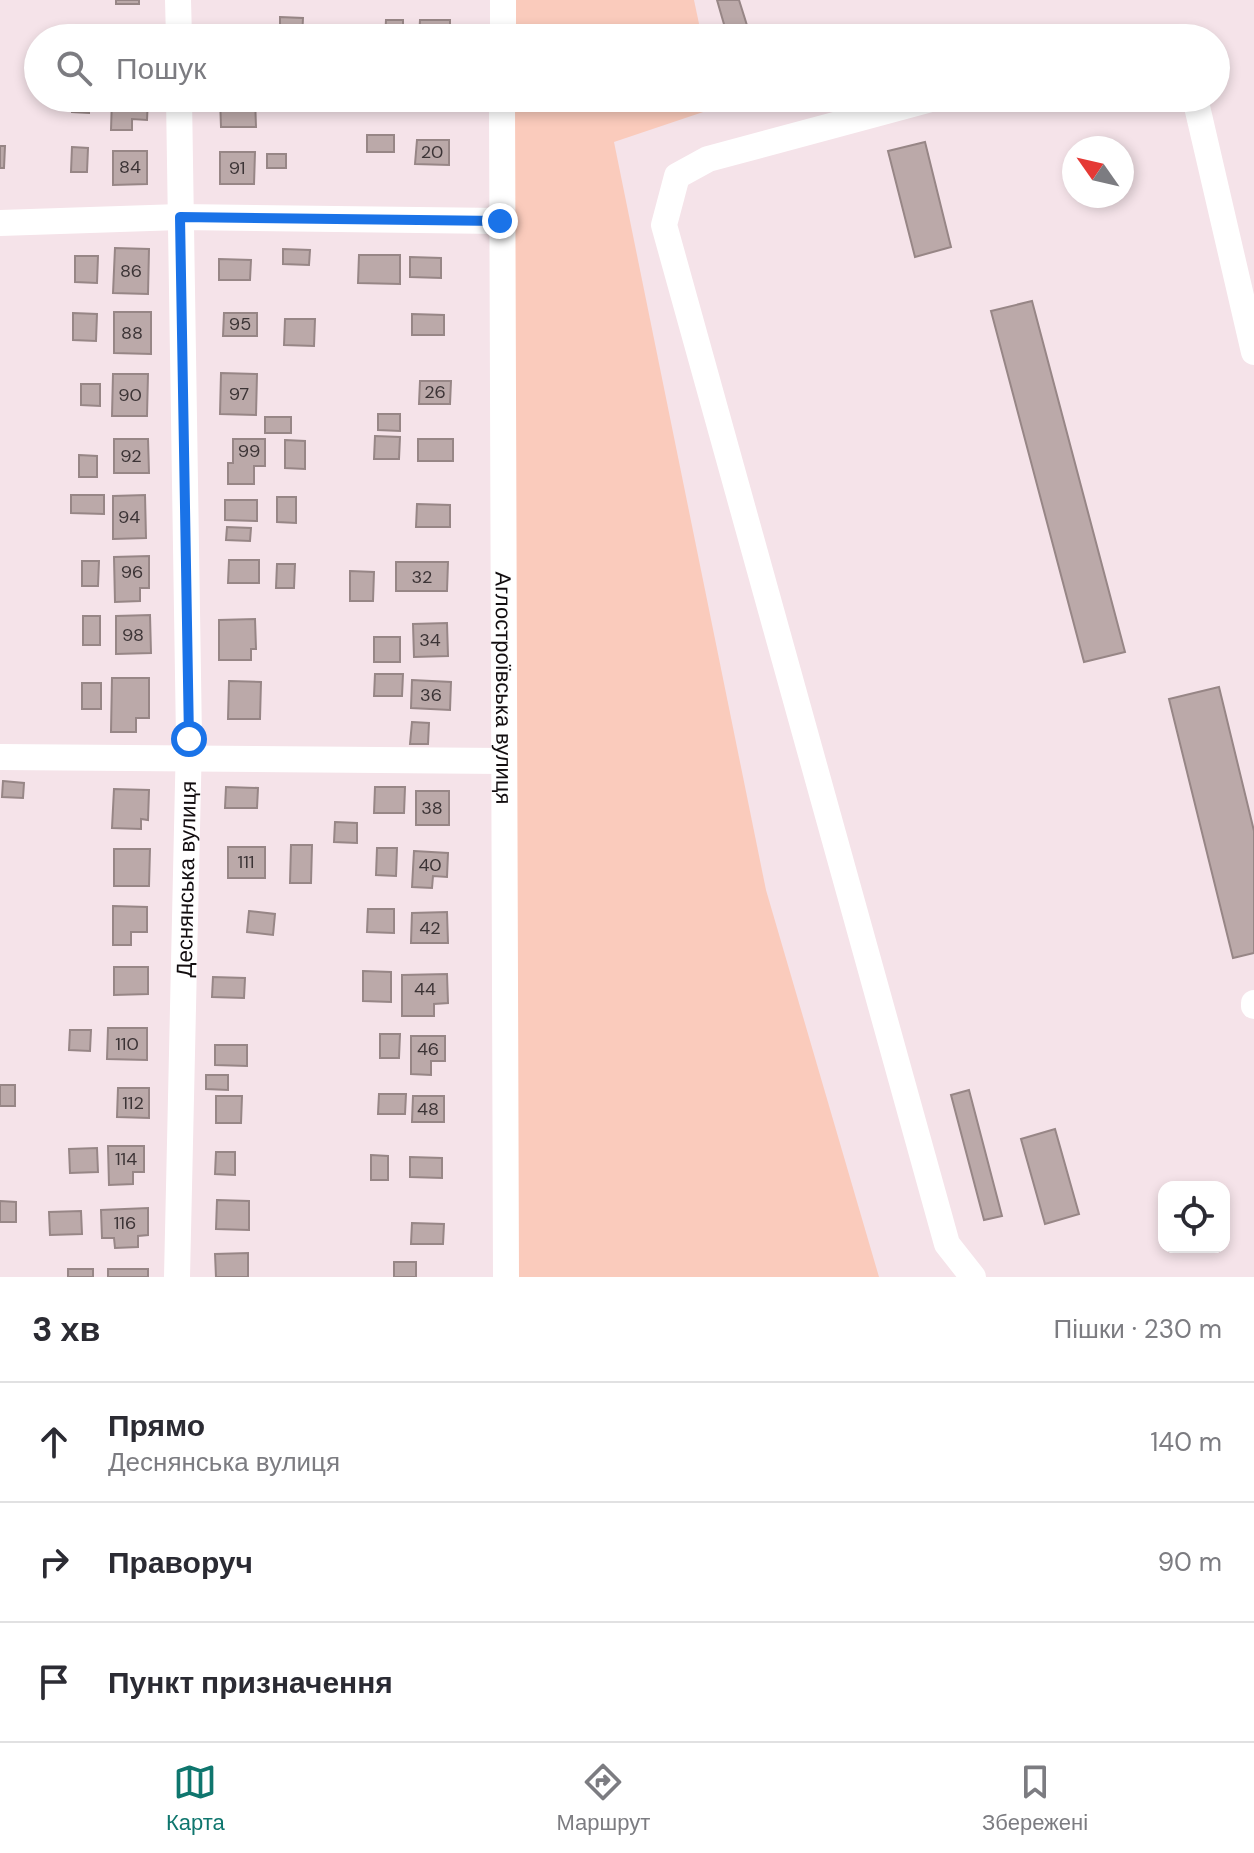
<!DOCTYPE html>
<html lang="uk">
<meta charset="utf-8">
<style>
:root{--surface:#fff;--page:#f7f7f7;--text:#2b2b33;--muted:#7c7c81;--line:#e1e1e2;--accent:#0f766e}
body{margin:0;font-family:"DM Sans",sans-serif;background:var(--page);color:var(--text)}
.controls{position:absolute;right:24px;bottom:24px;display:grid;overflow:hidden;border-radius:16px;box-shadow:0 4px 12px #0003}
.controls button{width:72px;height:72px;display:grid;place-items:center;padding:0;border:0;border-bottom:2px solid var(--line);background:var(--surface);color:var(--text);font:40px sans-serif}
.compass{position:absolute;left:1062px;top:136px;width:72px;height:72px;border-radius:50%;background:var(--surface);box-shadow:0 4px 12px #0003;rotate:304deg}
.stop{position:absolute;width:24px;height:24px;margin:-18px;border:6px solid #1a73e8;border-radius:50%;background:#fff}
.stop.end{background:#1a73e8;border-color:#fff;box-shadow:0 2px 8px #0008}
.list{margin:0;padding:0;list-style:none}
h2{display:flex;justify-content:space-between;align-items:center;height:104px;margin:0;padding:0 32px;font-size:34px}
h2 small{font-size:26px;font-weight:400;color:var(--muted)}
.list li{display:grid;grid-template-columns:52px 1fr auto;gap:24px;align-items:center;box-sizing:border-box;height:120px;padding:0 32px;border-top:2px solid var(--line)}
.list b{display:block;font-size:30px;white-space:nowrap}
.list p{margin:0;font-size:26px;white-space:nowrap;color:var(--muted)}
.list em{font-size:26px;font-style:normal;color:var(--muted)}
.icon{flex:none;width:44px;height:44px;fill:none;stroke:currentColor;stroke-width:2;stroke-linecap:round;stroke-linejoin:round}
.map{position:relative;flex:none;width:1254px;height:1277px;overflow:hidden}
.search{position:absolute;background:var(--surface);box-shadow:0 4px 12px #0003;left:24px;right:24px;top:24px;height:88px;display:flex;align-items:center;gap:20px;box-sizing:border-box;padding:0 28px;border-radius:44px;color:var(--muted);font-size:30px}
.sheet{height:464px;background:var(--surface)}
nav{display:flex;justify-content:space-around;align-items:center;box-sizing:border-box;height:112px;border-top:2px solid var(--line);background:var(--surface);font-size:22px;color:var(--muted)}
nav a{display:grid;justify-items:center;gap:4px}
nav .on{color:var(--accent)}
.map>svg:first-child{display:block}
</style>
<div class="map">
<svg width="1254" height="1277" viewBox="0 0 1254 1277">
<rect width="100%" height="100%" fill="#f5e3e9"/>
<g fill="#facbbc">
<polygon points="503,0 694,0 702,38 503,38"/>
<polygon points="502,98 716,98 718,107 614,142 766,890 879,1277 506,1277"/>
</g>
<g fill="#bba9a9" stroke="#978686" stroke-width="2">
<rect x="116" y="0" width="23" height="4"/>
<polygon points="717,0 739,0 751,38 728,38"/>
<polygon points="280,17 303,18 302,38 280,38"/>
<polygon points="386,20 403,20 403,38 385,38"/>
<polygon points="420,20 450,20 450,38 419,38"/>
<polygon points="223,25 257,26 256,38 223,38"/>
<polygon points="74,26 89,27 88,38 73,38"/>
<rect x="115" y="28" width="31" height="10"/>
<polygon points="72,98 89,98 89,113 72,112"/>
<polygon points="112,98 148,98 147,120 132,119 132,130 111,130"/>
<polygon points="220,98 255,98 256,127 221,127"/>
<rect x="284" y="98" width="16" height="12"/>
<rect x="381" y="98" width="14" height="6"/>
<polygon points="420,98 446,98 446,106 420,107"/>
<rect x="367" y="135" width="27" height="17"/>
<polygon points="417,140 449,140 449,165 415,164"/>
<polygon points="925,142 951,247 915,257 888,151"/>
<polygon points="0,146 5,146 4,168 0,168"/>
<polygon points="72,147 88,148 87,172 71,172"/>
<polygon points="113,151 147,151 147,184 113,185"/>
<polygon points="220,152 255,152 254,184 220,184"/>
<rect x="267" y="154" width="19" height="14"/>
<polygon points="115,248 149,249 148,294 113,293"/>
<polygon points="283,249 310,250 309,265 283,264"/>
<polygon points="359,255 400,255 400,284 358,283"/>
<polygon points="75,256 98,256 97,283 75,282"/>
<polygon points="410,257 441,258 441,278 410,277"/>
<polygon points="219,259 251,260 250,280 219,280"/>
<polygon points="1032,301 1125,652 1084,662 991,311"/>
<polygon points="114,312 151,312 151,354 114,353"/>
<polygon points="73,313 97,314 96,341 73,340"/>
<polygon points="224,313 257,313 257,336 223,336"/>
<polygon points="412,314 444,315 444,335 412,335"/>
<polygon points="285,319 315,319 314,346 284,345"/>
<polygon points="221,373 257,374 256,415 220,414"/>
<polygon points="113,374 148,374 147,416 112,416"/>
<polygon points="420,381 451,381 450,404 419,404"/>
<polygon points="81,384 100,384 100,406 81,405"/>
<polygon points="378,414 400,414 400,431 378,430"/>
<rect x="265" y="417" width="26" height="16"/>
<polygon points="375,436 400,437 399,459 374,459"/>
<polygon points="114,439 148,439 149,473 114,473"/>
<polygon points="233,439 265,439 265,466 254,466 254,484 228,484 228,463 233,463"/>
<rect x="418" y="439" width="35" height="22"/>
<polygon points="285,440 305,441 305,469 285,468"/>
<polygon points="79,455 97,456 97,477 79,477"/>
<polygon points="71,495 104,495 104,514 71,513"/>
<polygon points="145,495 146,538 113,539 113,496"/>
<polygon points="277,497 296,497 296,523 277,522"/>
<polygon points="225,500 257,500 257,521 225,520"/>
<polygon points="417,504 450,505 450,527 416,527"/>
<polygon points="227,527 251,528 250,541 226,540"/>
<polygon points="149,556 149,588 140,588 140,601 115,602 114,557"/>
<polygon points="229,560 259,560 259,583 228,583"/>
<polygon points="82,561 99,561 98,586 82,586"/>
<polygon points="396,562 448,562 447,591 396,591"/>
<polygon points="277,564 295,564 294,588 276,588"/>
<polygon points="350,571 374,572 373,601 350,601"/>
<polygon points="150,615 151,653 116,654 116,616"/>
<rect x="83" y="616" width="17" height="29"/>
<polygon points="255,619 256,649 251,649 251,660 219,660 219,620"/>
<polygon points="447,623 448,656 414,657 413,624"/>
<rect x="374" y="637" width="26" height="25"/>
<polygon points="375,674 403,674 402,696 374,696"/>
<polygon points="112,678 149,678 149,718 136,718 136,732 111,732"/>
<polygon points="412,680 451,682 450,710 411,708"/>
<polygon points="229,681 261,682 260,719 228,719"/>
<rect x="82" y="683" width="19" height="26"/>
<polygon points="1219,687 1254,831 1254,953 1233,958 1169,699"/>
<polygon points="412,722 429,723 428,744 410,744"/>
<polygon points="3,781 24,783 23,798 2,797"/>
<polygon points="226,787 258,788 257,808 225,808"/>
<polygon points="375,787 405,787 404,813 374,813"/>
<polygon points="114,789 149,790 148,820 141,819 141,829 112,828"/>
<rect x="416" y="791" width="33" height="34"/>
<polygon points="335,822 357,823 357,843 334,842"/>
<polygon points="291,845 312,845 311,883 290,883"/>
<rect x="228" y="847" width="37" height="31"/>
<polygon points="377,848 397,848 396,876 376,875"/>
<polygon points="114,849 150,849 149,886 114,886"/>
<polygon points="414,851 448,853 447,877 433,876 432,888 412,887"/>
<polygon points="113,906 147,907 147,932 131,932 131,945 113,945"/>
<polygon points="368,909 394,909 394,933 367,932"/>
<polygon points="249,911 275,914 273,935 247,932"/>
<polygon points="447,912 448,943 411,943 412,913"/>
<polygon points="114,967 148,967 148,994 114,995"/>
<polygon points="363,971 391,972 391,1002 363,1001"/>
<polygon points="447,974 448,1003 434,1004 434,1016 402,1016 402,975"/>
<polygon points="213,977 245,978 244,998 212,997"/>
<polygon points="108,1028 147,1028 147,1060 107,1059"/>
<polygon points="70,1030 91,1030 90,1051 69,1050"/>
<polygon points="380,1034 400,1034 399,1058 380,1058"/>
<polygon points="411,1036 445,1036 445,1061 431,1061 431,1075 411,1074"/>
<polygon points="215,1045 247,1045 247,1066 215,1065"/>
<polygon points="206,1075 228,1075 228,1090 206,1089"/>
<rect x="0" y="1085" width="15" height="21"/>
<polygon points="118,1088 149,1088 149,1118 117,1117"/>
<polygon points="969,1090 1002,1216 984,1220 951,1095"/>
<polygon points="379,1094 406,1094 405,1114 378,1114"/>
<polygon points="216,1096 242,1096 241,1123 216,1123"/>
<polygon points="413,1096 444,1096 444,1122 412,1122"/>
<polygon points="1055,1129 1079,1214 1045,1224 1021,1139"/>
<polygon points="108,1146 144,1146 144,1172 133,1172 133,1184 109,1185"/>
<polygon points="97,1148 98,1172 70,1173 69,1149"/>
<polygon points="216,1152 235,1152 235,1175 215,1174"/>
<polygon points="371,1155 388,1156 388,1180 371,1180"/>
<polygon points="410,1157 442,1158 442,1178 410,1177"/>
<polygon points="217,1200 249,1201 249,1230 216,1229"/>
<polygon points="0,1201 16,1202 16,1222 0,1222"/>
<polygon points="148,1208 148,1235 138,1236 138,1247 115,1248 114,1238 102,1238 101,1210"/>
<polygon points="81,1211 82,1234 50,1235 49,1212"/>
<polygon points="412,1223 444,1224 443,1244 411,1244"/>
<polygon points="248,1253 248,1277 216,1277 215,1254"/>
<rect x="394" y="1262" width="22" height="15"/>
<rect x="68" y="1269" width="25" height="8"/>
<rect x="108" y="1269" width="40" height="8"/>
</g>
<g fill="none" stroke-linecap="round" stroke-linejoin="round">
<g stroke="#fff" stroke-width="26">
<polyline points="178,0 179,38"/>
<polyline points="503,38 503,0"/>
<path id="s1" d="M502,98L506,1277"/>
<polyline points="935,98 708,159 677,176 664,225 947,1244 973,1277"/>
<polyline points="1195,98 1254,352"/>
<polyline points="0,223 180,217 500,221"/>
<polyline points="0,757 504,761"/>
<polyline points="1254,1003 1254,1006"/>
<path id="s2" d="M177,1277L189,739L179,98"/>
</g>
</g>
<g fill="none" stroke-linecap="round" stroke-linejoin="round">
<polyline stroke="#1a73e8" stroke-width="10" points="189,739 180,217 500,221"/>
</g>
<g text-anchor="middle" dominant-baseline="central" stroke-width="6" stroke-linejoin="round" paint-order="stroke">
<g font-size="18" fill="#3c3436">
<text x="432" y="152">20</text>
<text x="130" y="167">84</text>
<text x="237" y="168">91</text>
<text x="131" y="271">86</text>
<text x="240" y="324">95</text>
<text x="132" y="333">88</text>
<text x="435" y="392">26</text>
<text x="239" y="394">97</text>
<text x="130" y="395">90</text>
<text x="249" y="451">99</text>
<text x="131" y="456">92</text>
<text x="129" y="517">94</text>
<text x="132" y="572">96</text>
<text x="422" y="577">32</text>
<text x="133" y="635">98</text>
<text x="430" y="640">34</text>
<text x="431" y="695">36</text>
<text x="432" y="808">38</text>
<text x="246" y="862">111</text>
<text x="430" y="865">40</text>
<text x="430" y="928">42</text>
<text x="425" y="989">44</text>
<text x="127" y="1044">110</text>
<text x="428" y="1049">46</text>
<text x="133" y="1103">112</text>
<text x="428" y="1109">48</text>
<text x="126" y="1159">114</text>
<text x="125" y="1223">116</text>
</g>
<g font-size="22" fill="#120d0f" stroke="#f5e3e9">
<text stroke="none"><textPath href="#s1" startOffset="590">Аглостроївська вулиця</textPath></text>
<text stroke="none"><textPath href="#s2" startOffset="398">Деснянська вулиця</textPath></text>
</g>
</g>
</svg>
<div class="controls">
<button><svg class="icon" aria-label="locate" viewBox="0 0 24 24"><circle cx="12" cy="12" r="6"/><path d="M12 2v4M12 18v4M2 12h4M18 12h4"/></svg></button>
</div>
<svg class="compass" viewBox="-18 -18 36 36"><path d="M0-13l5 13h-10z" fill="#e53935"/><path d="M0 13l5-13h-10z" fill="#7c7c81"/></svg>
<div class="stop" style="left:189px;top:739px"></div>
<div class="stop end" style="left:500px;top:221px"></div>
<div class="search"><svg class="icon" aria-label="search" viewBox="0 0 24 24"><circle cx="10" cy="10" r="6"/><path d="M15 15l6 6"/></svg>Пошук</div>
</div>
<section class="sheet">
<h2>3 хв<small>Пішки · 230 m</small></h2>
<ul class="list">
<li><svg class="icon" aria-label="ahead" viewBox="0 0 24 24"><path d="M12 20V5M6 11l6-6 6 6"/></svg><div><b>Прямо</b><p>Деснянська вулиця</p></div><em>140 m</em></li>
<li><svg class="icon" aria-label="right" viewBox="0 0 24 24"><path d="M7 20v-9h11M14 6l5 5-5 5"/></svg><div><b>Праворуч</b></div><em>90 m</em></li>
<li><svg class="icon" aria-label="arrive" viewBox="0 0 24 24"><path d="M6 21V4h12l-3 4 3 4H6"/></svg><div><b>Пункт призначення</b></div></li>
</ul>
</section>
<nav>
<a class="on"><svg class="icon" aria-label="map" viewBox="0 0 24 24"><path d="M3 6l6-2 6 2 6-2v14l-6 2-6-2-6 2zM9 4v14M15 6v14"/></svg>Карта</a>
<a><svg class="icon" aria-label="directions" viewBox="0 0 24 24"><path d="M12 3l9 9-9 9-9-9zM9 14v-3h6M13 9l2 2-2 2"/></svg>Маршрут</a>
<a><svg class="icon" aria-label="saved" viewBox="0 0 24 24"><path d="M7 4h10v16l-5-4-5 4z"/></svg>Збережені</a>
</nav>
